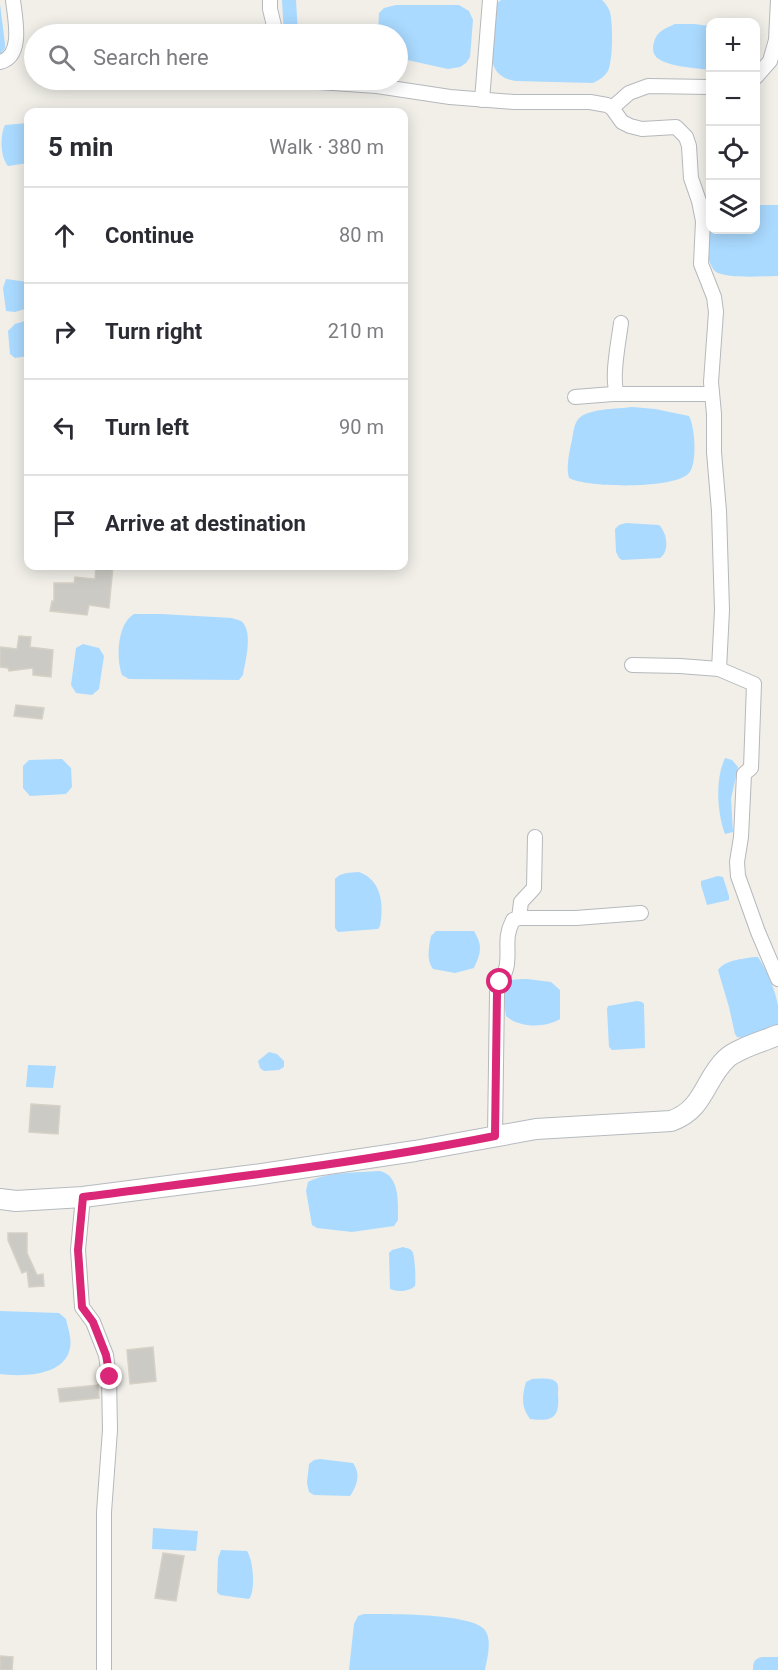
<!DOCTYPE html>
<meta charset="utf-8">
<style>
:root{--surface:#fff;--page:#f2f2f3;--text:#2b2b33;--muted:#7c7c81;--line:#e1e1e2}
body{margin:0;font-family:Roboto,sans-serif;background:var(--page);color:var(--text)}
.controls{position:absolute;right:18px;top:18px;display:grid;overflow:hidden;border-radius:12px;box-shadow:0 3px 15px #0003}
.controls button{width:54px;height:54px;display:grid;place-items:center;padding:0;border:0;border-bottom:2px solid var(--line);background:var(--surface);color:var(--text);font:30px sans-serif}
.stop{position:absolute;width:18px;height:18px;margin:-14px;border:4px solid #db2777;border-radius:50%;background:#fff}
.stop.end{background:#db2777;border-color:#fff;box-shadow:0 2px 6px #0008}
.list{margin:0;padding:0;list-style:none}
h2{display:flex;justify-content:space-between;align-items:center;height:78px;margin:0;padding:0 24px;font-size:26px}
h2 small{font-size:20px;font-weight:400;color:var(--muted)}
.list li{display:grid;grid-template-columns:39px 1fr auto;gap:18px;align-items:center;box-sizing:border-box;height:96px;padding:0 24px;border-top:2px solid var(--line)}
.list b{display:block;font-size:22px;white-space:nowrap}
.list em{font-size:20px;font-style:normal;color:var(--muted)}
.icon{flex:none;width:33px;height:33px;fill:none;stroke:currentColor;stroke-width:2;stroke-linecap:round;stroke-linejoin:round}
.map{position:relative;flex:none;width:778px;height:1670px;overflow:hidden}
.search{position:absolute;background:var(--surface);box-shadow:0 3px 15px #0003;left:24px;top:24px;width:384px;height:66px;display:flex;align-items:center;gap:15px;box-sizing:border-box;padding:0 21px;border-radius:33px;color:var(--muted);font-size:22px}
.panel{position:absolute;background:var(--surface);box-shadow:0 3px 15px #0003;left:24px;top:108px;width:384px;height:462px;border-radius:12px}
.map>svg:first-child{display:block}
</style>
<div class="map">
<svg width="778" height="1670" viewBox="0 0 778 1670">
<rect width="100%" height="100%" fill="#f1efe8"/>
<g fill="#aadaff">
<path d="M501,0H602C606,4 608,7 610,12C613,25 613,59 608,71C604,77 599,80 593,83L516,81C509,80 503,78 498,73C485,58 493,23 495,5Z"/>
<polygon points="0,4 5,44 5,48 0,55"/>
<polygon points="396,5 459,5 469,11 473,20 470,57 466,63 460,67 448,69 398,58 398,34 378,34 379,13 384,8"/>
<path d="M675,24H694L710,26V70C697,68 670,67 659,59C653,56 652,48 654,42C657,31 666,28 675,24Z"/>
<path d="M28,123V163L8,166C0,157 0,135 5,125Z"/>
<path d="M756,205H778V276C764,276 728,279 716,272C711,268 708,258 707,251C707,242 709,232 710,223V230H756Z"/>
<polygon points="6,279 28,282 28,308 15,312 6,311 3,288"/>
<polygon points="28,320 28,356 15,358 10,354 8,331 15,324"/>
<path d="M632,407L655,409L689,416C695,427 698,466 688,474C672,489 588,488 569,478C566,467 569,455 571,444C573,438 573,427 577,421C584,408 618,409 632,407Z"/>
<path d="M626,523L659,525C667,533 670,551 660,558L622,560L619,558L616,552L615,529L619,525Z"/>
<path d="M134,614H161L232,618C234,619 239,620 241,621C254,631 245,662 243,675L239,680L129,679L122,675C116,658 117,624 134,614Z"/>
<polygon points="83,644 99,648 104,656 99,689 92,695 76,693 71,685 76,648"/>
<path d="M725,758L732,760L738,767L731,799L733,832L725,834C717,812 715,779 725,758Z"/>
<polygon points="62,759 71,768 72,787 66,794 30,796 23,788 23,766 29,760"/>
<path d="M359,872C382,880 384,906 380,926L378,929L338,932L335,928V879C341,872 350,873 359,872Z"/>
<polygon points="718,876 723,877 729,896 729,900 707,905 701,885 701,881"/>
<path d="M436,931H474C483,946 481,953 474,968L455,973L433,969C426,960 429,946 431,936Z"/>
<path d="M754,957H758C766,968 776,992 778,1006C778,1012 778,1019 778,1025L743,1038L737,1037L735,1034L729,1007L718,970C725,960 742,959 754,957Z"/>
<path d="M527,979L551,982L560,990V1019C546,1028 519,1028 506,1016C505,1007 499,983 512,980C516,979 522,979 527,979Z"/>
<polygon points="637,1001 642,1002 644,1004 645,1048 612,1050 609,1047 607,1009 608,1006"/>
<polygon points="269,1052 277,1054 284,1061 284,1067 279,1070 264,1071 260,1068 258,1061"/>
<polygon points="28,1065 56,1066 53,1088 26,1087"/>
<path d="M380,1171C400,1176 398,1202 398,1220L394,1226L352,1232L317,1228L312,1225L306,1191L308,1182C329,1171 357,1173 380,1171Z"/>
<path d="M403,1247C405,1248 410,1248 412,1251C415,1254 416,1281 415,1286C409,1292 397,1292 390,1289L389,1253L392,1250Z"/>
<path d="M0,1311L59,1313L66,1319C68,1328 72,1340 70,1348C65,1376 23,1377 0,1374Z"/>
<path d="M532,1379C539,1379 551,1377 556,1382C559,1384 558,1391 558,1395C560,1418 552,1422 530,1419C521,1407 522,1396 526,1382Z"/>
<path d="M320,1459L353,1463C361,1475 357,1485 350,1496L314,1495L309,1492L307,1483L309,1464L314,1460Z"/>
<polygon points="153,1528 198,1531 196,1551 152,1549"/>
<path d="M221,1550L247,1551C253,1560 256,1590 249,1599L220,1595L217,1592L218,1558Z"/>
<path d="M364,1614C387,1614 469,1613 484,1629C493,1639 487,1659 485,1670H349L354,1624L358,1616Z"/>
<path d="M762,1657H778V1670H753C753,1662 754,1659 762,1657Z"/>
</g>
<g fill="none" stroke-linecap="round" stroke-linejoin="round">
<polyline stroke="#aadaff" stroke-width="14" points="289,0 291,34"/>
</g>
<g fill="#cccac5" stroke="#d6d1c6" stroke-width="1.5">
<polygon points="96,566 113,566 109,608 89,605 87,615 50,611 52,601 54,601 54,583 74,583 75,577 95,579"/>
<polygon points="19,636 31,637 30,647 53,650 51,677 33,675 33,668 9,671 8,668 0,667 0,647 17,649"/>
<polygon points="16,705 44,708 42,719 14,716"/>
<polygon points="31,1104 60,1106 58,1134 29,1132"/>
<polygon points="8,1233 27,1233 27,1253 37,1275 43,1274 44,1286 29,1287 27,1271 22,1273 8,1240"/>
<polygon points="153,1347 156,1381 130,1384 127,1350"/>
<polygon points="98,1385 99,1398 60,1402 58,1389"/>
<polygon points="163,1553 184,1556 176,1601 155,1598"/>
<polygon points="0,1656 13,1657 12,1670 0,1670"/>
</g>
<g fill="none" stroke-linecap="round" stroke-linejoin="round">
<g stroke="#b5b8bc" stroke-width="16">
<g id="street">
<polyline points="270,0 270,9 276,34"/>
<path d="M0,62C24,56 15,19 13,0"/>
<polyline points="756,77 770,61 776,40 778,0"/>
<polyline points="289,80 377,86 450,97 514,102 590,102 607,105 612,108 622,122 630,126 642,129 676,127 686,137 689,146 691,178 699,201 703,221 701,264 714,297 716,312 711,382 714,414 714,452 719,511 722,610 719,669 754,684 751,768 744,774 741,837 737,862 738,876 758,932 778,979"/>
<polyline points="482,100 490,0"/>
<polyline points="612,108 629,93 648,86 710,87"/>
<path d="M618,394C610,383 619,339 621,323"/>
<polyline points="575,397 613,394 712,394"/>
<polyline points="632,665 680,666 719,669"/>
<polyline points="519,918 521,902 534,888 535,837"/>
<path d="M495,1136L497,993C499,983 506,974 507,964C509,946 504,938 513,920L519,918H576L641,913"/>
<polyline points="83,1197 78,1250 82,1307 93,1322 106,1355 109,1377 110,1430 104,1512 104,1670"/>
</g>
</g>
<g stroke="#b6babf" stroke-width="22">
<path id="secondary" d="M0,1199L16,1201L83,1197L254,1175L415,1151L536,1129L671,1121C704,1110 704,1080 726,1059C736,1049 764,1041 778,1035"/>
</g>
<use href="#street" stroke="#fff" stroke-width="14"/>
<use href="#secondary" stroke="#fff" stroke-width="20"/>
</g>
<g fill="none" stroke-linecap="round" stroke-linejoin="round">
<path stroke="#db2777" stroke-width="8" d="M110,1377L106,1355L93,1322L82,1307L78,1250L83,1197C220,1179 359,1163 495,1136L497,993L500,982"/>
</g>
</svg>
<div class="controls">
<button>+</button>
<button>−</button>
<button><svg class="icon" aria-label="locate" viewBox="0 0 24 24"><circle cx="12" cy="12" r="6"/><path d="M12 2v4M12 18v4M2 12h4M18 12h4"/></svg></button>
<button><svg class="icon" aria-label="layers" viewBox="0 0 24 24"><path d="M12 4l9 5-9 5-9-5zM3 14l9 5 9-5"/></svg></button>
</div>
<div class="stop" style="left:500px;top:982px"></div>
<div class="stop end" style="left:110px;top:1377px"></div>
<div class="search"><svg class="icon" aria-label="search" viewBox="0 0 24 24"><circle cx="10" cy="10" r="6"/><path d="M15 15l6 6"/></svg>Search here</div>
<section class="panel">
<h2>5 min<small>Walk · 380 m</small></h2>
<ul class="list">
<li><svg class="icon" aria-label="ahead" viewBox="0 0 24 24"><path d="M12 20V5M6 11l6-6 6 6"/></svg><div><b>Continue</b></div><em>80 m</em></li>
<li><svg class="icon" aria-label="right" viewBox="0 0 24 24"><path d="M7 20v-9h11M14 6l5 5-5 5"/></svg><div><b>Turn right</b></div><em>210 m</em></li>
<li><svg class="icon" aria-label="left" viewBox="0 0 24 24"><path d="M17 20v-9H6M10 6l-5 5 5 5"/></svg><div><b>Turn left</b></div><em>90 m</em></li>
<li><svg class="icon" aria-label="arrive" viewBox="0 0 24 24"><path d="M6 21V4h12l-3 4 3 4H6"/></svg><div><b>Arrive at destination</b></div></li>
</ul>
</section>
</div>
